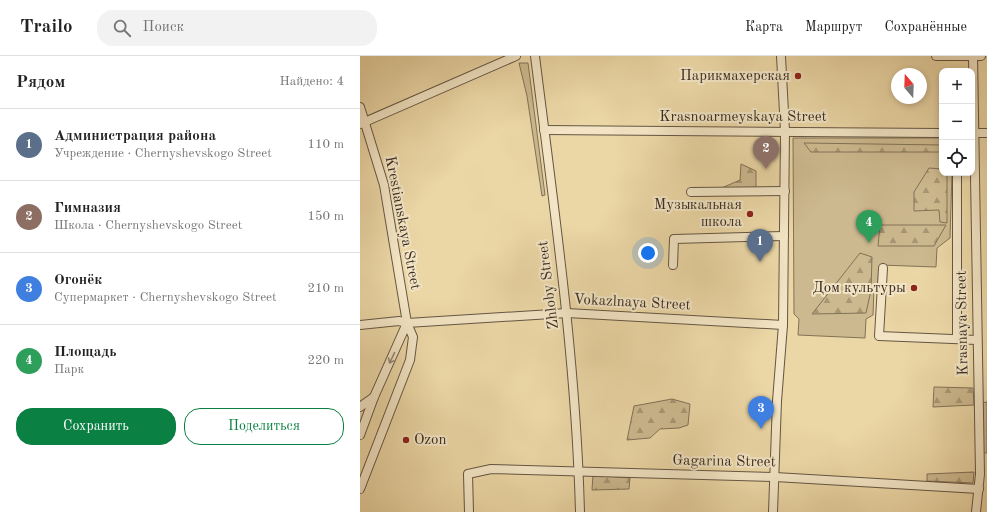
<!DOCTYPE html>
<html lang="ru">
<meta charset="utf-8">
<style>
:root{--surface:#fff;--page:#f2f2f2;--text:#222;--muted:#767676;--line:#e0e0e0;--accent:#0b8043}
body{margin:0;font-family:"Old Standard TT",serif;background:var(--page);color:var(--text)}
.controls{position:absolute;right:12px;top:12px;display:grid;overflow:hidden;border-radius:8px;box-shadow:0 2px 6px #0003}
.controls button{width:36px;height:36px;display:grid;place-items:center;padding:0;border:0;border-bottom:1px solid var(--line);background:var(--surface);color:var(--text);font:20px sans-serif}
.compass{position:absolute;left:531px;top:12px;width:36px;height:36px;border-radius:50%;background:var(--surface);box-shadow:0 2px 6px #0003;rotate:341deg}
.you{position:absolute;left:288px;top:197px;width:14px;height:14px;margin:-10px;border:3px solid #fff;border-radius:50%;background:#1a73e8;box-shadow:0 0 0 6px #1a73e833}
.badge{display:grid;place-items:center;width:26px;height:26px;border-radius:50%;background:var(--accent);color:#fff;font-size:13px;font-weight:700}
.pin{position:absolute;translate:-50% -33px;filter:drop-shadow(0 1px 2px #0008)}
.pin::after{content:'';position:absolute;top:21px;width:14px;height:12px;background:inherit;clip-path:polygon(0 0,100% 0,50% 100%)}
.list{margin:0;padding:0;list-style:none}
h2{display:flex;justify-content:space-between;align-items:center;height:52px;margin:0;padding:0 16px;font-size:17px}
h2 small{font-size:13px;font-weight:400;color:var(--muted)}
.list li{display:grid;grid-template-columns:26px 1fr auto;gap:12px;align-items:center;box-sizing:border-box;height:72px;padding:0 16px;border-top:1px solid var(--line)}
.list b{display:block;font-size:15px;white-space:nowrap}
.list p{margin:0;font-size:13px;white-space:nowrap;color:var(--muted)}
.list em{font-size:13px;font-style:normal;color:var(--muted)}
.actions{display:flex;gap:8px;padding:12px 16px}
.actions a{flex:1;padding:9px 0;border:1px solid var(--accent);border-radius:16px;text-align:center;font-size:14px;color:var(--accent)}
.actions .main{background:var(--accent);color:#fff}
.icon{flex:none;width:22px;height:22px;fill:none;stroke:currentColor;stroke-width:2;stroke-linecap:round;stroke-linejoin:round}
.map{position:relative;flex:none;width:627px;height:456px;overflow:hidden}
header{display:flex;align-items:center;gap:24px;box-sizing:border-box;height:56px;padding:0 20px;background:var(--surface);border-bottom:1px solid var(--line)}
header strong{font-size:19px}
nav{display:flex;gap:22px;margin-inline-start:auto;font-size:14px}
.search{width:280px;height:36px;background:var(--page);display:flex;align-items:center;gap:10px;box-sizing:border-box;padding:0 14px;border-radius:16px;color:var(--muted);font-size:15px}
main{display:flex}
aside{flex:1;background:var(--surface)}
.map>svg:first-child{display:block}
</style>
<header>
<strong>Trailo</strong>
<div class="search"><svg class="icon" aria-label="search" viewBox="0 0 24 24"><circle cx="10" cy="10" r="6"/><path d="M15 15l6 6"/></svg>Поиск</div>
<nav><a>Карта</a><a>Маршрут</a><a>Сохранённые</a></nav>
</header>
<main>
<aside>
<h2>Рядом<small>Найдено: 4</small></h2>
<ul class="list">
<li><span class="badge" style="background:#5c6f8a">1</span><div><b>Администрация района</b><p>Учреждение · Chernyshevskogo Street</p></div><em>110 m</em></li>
<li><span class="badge" style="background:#8d6e63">2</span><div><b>Гимназия</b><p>Школа · Chernyshevskogo Street</p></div><em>150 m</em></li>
<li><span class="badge" style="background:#3f7fe0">3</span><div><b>Огонёк</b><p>Супермаркет · Chernyshevskogo Street</p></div><em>210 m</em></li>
<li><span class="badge" style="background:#2e9e5b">4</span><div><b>Площадь</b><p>Парк</p></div><em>220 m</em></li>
</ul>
<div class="actions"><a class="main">Сохранить</a><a>Поделиться</a></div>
</aside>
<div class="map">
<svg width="627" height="456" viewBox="0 0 627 456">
<defs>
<pattern id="forest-firs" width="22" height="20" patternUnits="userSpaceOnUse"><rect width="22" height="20" fill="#cdb98f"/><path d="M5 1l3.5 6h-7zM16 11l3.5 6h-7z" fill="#a79774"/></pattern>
</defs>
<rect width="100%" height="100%" fill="#ebd6a5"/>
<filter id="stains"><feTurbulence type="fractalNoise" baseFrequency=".005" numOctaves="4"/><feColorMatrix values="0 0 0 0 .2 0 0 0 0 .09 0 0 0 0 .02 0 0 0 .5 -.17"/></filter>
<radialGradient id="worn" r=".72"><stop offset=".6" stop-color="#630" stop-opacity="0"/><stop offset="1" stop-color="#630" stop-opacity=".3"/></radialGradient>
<g fill="#cdb98f" stroke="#827258">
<polygon points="159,7 168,7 185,139 182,140 167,40"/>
<polygon points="433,82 582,82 582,117 592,117 590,182 577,192 576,211 520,209 520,232 514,232 513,259 506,263 505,282 438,279 439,263 434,258"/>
</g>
<g fill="url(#forest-firs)" stroke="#827258">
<polygon points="444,87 582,89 582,96 451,96"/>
<polygon points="381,108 396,115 396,134 357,134 380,124"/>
<polygon points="569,112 582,113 582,117 587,117 587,167 580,166 579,154 554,155 554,136"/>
<polygon points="520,169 586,169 574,190 518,190"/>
<polygon points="500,197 512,201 511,234 506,257 452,258"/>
<polygon points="574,331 613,332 614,349 573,351"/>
<polygon points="312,343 330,348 328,369 319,372 300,373 290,382 267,384 274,350"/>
<polygon points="627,346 627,397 623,397 622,347"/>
<polygon points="614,416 613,427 567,425 567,418"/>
<polygon points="233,419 270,422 269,433 232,434"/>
</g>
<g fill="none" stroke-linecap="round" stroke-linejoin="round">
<g stroke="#655643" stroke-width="10">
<g id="minor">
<path d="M175,0C194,152 216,303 220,456"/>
<polyline points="576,0 621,0"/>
<polyline points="613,0 620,418 616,456"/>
<polyline points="0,51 24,129 47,267 53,281 50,304 0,433"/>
<polyline points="0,68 156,0"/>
<polyline points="184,74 582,77"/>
<polyline points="612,77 627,77"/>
<polyline points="331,136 425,135"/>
<polyline points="313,209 314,183 424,180"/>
<polyline points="523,212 519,280 617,284"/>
<polyline points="0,269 39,265 47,267 207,257 423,269"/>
<polyline points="597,283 597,117"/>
<polyline points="0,351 14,341"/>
<polyline points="0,379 14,341 47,267"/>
<polyline points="109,456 108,418 131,413 415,421 619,433"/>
<polyline points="413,456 417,345 423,269 425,75 421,0"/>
</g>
</g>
<use href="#minor" stroke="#f2e4c4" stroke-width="8"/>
</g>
<defs><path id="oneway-shaft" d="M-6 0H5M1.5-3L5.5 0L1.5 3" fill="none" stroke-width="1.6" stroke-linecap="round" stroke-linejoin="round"/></defs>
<use stroke="#958873" href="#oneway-shaft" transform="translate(32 302) rotate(115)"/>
<g fill="#8f2418" stroke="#f2e4c4" stroke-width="1.5">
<circle cx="438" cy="20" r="4"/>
<circle cx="390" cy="158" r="4"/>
<circle cx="554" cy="232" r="4"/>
<circle cx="46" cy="384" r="4"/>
</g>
<g text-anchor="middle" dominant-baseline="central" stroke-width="4" stroke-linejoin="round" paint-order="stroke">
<g font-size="15" fill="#382c22" stroke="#f2e4c4" text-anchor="end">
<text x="430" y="20">Парикмахерская</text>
<text x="382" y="149">Музыкальная<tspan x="382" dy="17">школа</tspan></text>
<text x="546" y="232">Дом культуры</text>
<text x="54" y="384" text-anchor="start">Ozon</text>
</g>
<g font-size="15" fill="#382c22" stroke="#f2e4c4">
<text x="383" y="61">Krasnoarmeyskaya Street</text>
<text transform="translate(42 167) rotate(79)">Krestianskaya Street</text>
<text transform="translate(189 229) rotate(-97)">Zhloby Street</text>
<text transform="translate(272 247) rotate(3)">Vokazlnaya Street</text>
<text transform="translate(603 267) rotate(-91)">Krasnaya Street</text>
<text transform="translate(364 406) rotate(1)">Gagarina Street</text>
</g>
</g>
<rect width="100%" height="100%" filter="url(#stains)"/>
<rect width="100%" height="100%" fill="url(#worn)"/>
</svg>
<div class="controls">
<button>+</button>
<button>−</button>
<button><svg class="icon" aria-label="locate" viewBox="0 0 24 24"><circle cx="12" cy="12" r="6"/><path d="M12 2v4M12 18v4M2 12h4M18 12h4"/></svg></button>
</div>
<svg class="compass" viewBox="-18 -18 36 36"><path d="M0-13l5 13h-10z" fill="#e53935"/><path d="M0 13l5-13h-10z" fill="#767676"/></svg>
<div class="you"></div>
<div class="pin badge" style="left:400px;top:206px;background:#5c6f8a">1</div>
<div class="pin badge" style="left:406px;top:113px;background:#8d6e63">2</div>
<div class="pin badge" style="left:401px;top:373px;background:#3f7fe0">3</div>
<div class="pin badge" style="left:509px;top:187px;background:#2e9e5b">4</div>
</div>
</main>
